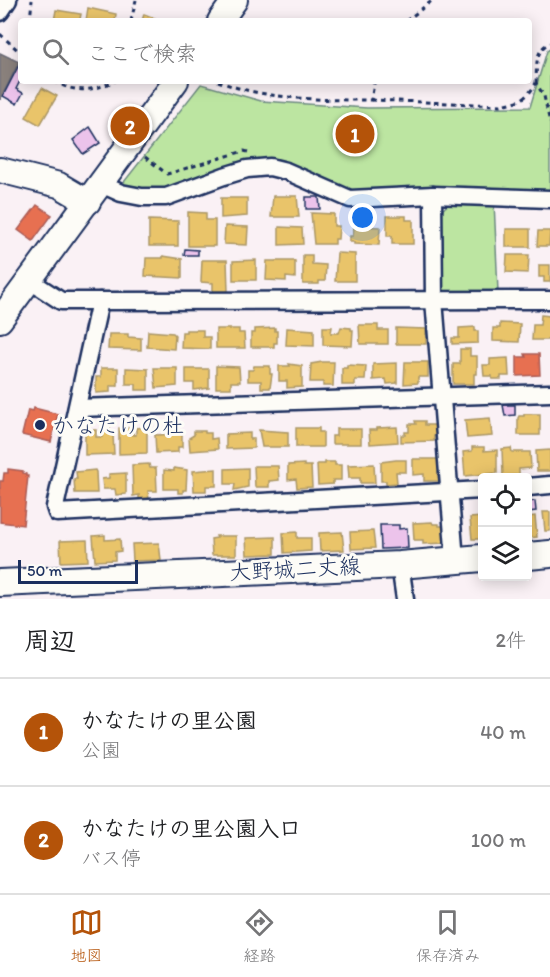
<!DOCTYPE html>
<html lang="ja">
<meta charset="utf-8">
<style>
:root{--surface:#fff;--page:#f2f2f2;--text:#202124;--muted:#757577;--line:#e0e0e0;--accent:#b45309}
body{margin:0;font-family:Itim,"Klee One",sans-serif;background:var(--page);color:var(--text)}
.controls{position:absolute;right:18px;bottom:18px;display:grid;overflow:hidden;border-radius:6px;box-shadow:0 3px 15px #0003}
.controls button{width:54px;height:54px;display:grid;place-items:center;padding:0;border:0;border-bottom:2px solid var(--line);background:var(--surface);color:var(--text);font:30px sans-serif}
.scale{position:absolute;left:18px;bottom:15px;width:120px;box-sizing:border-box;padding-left:6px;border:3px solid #1b2f5e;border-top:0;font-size:16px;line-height:21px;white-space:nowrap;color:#1b2f5e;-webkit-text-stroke:4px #fdfcf7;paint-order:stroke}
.you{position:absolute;left:363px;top:218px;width:21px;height:21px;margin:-15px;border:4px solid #fff;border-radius:50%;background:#1a73e8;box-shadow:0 0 0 9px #1a73e833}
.badge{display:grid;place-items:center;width:39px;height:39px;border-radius:50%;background:var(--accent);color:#fff;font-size:20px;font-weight:700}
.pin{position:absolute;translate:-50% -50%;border:3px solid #fff;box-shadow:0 2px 6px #0006}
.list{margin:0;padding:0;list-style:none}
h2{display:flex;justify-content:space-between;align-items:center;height:78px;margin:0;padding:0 24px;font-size:26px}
h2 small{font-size:20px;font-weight:400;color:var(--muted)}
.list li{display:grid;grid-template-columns:39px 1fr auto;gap:18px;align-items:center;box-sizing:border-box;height:108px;padding:0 24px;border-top:2px solid var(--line)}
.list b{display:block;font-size:22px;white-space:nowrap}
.list p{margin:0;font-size:20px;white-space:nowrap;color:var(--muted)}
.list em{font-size:20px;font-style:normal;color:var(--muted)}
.icon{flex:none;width:33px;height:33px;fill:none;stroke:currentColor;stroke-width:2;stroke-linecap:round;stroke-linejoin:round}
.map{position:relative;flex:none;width:550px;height:599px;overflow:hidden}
.search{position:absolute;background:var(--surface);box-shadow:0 3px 15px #0003;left:18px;right:18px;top:18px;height:66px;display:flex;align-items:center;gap:15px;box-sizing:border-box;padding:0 21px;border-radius:6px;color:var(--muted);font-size:22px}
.sheet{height:294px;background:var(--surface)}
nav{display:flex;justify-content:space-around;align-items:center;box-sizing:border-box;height:84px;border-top:2px solid var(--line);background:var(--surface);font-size:16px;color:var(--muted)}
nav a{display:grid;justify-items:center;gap:3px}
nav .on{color:var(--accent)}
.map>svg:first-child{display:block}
</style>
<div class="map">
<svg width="550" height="599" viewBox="0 0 550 599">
<rect width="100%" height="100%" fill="#faf1f5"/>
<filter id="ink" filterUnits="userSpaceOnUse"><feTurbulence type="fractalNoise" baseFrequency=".0167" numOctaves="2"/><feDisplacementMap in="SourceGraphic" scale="12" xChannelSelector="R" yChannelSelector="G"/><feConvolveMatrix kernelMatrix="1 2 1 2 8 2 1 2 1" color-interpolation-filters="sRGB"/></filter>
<g filter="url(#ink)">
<g fill="#bce5a1" stroke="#6c8a80" stroke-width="1.5">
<polygon points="550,49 550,193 352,193 265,160 204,173 165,192 123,188 124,182 201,84 261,101 367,108 530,107 547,51"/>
<polygon points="453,200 494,201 498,292 442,293 441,211"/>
</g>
<g fill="#e9c46a" stroke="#ab9766" stroke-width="1.5">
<polygon points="88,8 116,14 115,21 86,21"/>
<polygon points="56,10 81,14 80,19 84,21 54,21"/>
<polygon points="144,14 162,21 142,21"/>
<polygon points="42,88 57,96 40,125 26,117"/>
<polygon points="273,196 297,196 299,217 271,217"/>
<polygon points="221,198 247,198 247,216 221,218"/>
<polygon points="188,212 206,213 206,220 215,220 215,246 188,246"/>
<polygon points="311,213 334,214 334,226 339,226 338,239 335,239 335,244 314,244"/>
<polygon points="387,216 406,216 406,220 413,220 413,244 392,244 392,236 387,236"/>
<polygon points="149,220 178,221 178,246 149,246"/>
<polygon points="225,226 248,227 247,245 224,244"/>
<polygon points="354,226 380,227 379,245 354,244 354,242 350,242 350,236 353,236"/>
<polygon points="279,227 302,228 303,244 279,245"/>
<rect x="506" y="229" width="24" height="18"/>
<polygon points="538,231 550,231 549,246 537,246"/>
<polygon points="337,253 355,254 355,281 335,281"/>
<polygon points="303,255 312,255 312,264 326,265 325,281 319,281 319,284 303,284"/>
<polygon points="507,255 529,255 528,273 506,272"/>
<polygon points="163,256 182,259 182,278 145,276 146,258 163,258"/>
<polygon points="202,260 227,260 228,292 213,292 213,283 201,282"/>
<polygon points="256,260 256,280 233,280 233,261"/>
<polygon points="267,261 295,261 295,278 286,277 286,281 266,280"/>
<polygon points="539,265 550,265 550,282 544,282 544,277 539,277"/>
<polygon points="541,315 550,316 550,340 532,340 533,325 540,325"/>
<polygon points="500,323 520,324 519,342 493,341 493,328 500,328"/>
<polygon points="359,325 378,325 378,330 388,330 388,344 360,344"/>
<polygon points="323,327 332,327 331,333 339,333 341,327 351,328 351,330 353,330 352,346 323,345"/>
<polygon points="475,327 475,331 478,331 478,343 452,344 452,338 459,338 459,328"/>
<polygon points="275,328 275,331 277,331 277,343 274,343 274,347 251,347 251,333 255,333 255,329"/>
<polygon points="287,328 314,330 314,346 286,345"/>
<polygon points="396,328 426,329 426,344 396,344"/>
<polygon points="216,329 239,329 239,333 244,333 245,348 216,348"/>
<polygon points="186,330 203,330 203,337 210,337 210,349 181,348 182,332 186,332"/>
<polygon points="148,331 173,333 175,335 174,349 147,347"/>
<polygon points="109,334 128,334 128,337 141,338 141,350 108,349"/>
<polygon points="460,349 470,349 470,356 477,356 477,374 474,374 474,384 453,384 453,364 460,364"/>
<polygon points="508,358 509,376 501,376 501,379 492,379 492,376 484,376 483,365 490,365 490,359"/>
<polygon points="322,362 334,362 333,386 323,386 323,382 310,382 311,364"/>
<polygon points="405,362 428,362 428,377 418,377 418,383 404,384"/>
<polygon points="397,363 397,383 387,384 386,379 373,380 373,364"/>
<polygon points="289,364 302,366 302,387 287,388 287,381 279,381 279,366 290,366"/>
<polygon points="347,365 366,366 365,380 355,380 355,385 342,385 342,368 347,368"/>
<polygon points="216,366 239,367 240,382 231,382 231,388 216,388"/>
<polygon points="254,366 270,366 270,374 272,374 270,388 261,388 261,381 248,381 248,370 253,370"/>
<polygon points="101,368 118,368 118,386 110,386 110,392 96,393 96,377 101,377"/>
<polygon points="126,368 148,369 148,390 136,390 136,384 126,384"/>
<polygon points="154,368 177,368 177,386 156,388"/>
<polygon points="186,369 209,369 209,388 194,390 194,383 186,383"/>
<polygon points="524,414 540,414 540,435 518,435 518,418 519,416 524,416"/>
<polygon points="490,418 492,436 467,438 465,420"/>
<polygon points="415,421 425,421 425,425 435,425 436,436 434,436 434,441 401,442 401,435 405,435 405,432 409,432 409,424 416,424"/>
<polygon points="147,427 147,453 119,454 119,428 133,428 133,435 136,435 136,428"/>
<polygon points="397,427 398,442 370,444 369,430 377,430 377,428"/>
<polygon points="296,428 319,428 319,432 323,432 323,447 296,447"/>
<polygon points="101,429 110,429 110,434 113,434 114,454 85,455 85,430 96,430 96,437 102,437"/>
<polygon points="336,429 361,429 361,444 332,444 332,436 336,436"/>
<polygon points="259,430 288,432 288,447 262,447"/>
<polygon points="194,431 205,431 205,433 211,433 211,439 217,438 218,449 190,451 189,438 194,435"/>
<polygon points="250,433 250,439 254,439 254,448 226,449 226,434"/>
<polygon points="182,434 182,447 178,447 178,452 156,453 155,435"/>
<polygon points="472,447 484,447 484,451 497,450 497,473 465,476 463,452 472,451"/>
<polygon points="511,448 512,452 530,452 531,468 519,469 519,475 503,476 502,449"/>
<polygon points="550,450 550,471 537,471 536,451"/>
<polygon points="413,459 439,459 441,476 438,476 439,481 424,481 424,474 413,475"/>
<polygon points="396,460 406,460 406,472 396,472 397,483 386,484 386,481 381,481 381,462"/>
<polygon points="325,462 335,462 335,465 341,465 341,480 333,480 333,484 318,485 317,464 325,464"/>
<polygon points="149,464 150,468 156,468 157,491 148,491 149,499 139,499 139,495 133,496 132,465"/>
<polygon points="304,464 304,466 311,466 312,487 297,488 296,479 288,480 288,465"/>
<polygon points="374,464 375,483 360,483 360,478 349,478 348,465"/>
<polygon points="254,466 278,466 279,480 269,481 269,487 255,487"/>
<polygon points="174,468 187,470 186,490 183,490 183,493 178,493 178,489 164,489 164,470 174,471"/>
<polygon points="248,468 248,487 234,490 235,484 225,484 225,469"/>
<polygon points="216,469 216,486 206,486 206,491 194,491 193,471"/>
<polygon points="95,470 96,472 97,493 75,493 74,479 77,479 76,472"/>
<polygon points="126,473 126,494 116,495 115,489 103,489 102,479 109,478 109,474"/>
<polygon points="543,512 550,512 550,531 545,531"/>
<polygon points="535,516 537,537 528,538 528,517"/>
<polygon points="482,517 482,539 472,539 470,518"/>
<polygon points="432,522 433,524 439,524 439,526 445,526 446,543 423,544 423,540 414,540 413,523"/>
<polygon points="373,531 375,548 351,549 350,532"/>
<polygon points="297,532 297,538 311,538 311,551 284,553 283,533"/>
<polygon points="342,532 344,550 320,551 319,533"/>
<polygon points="105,535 105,540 120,539 121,551 115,552 115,560 95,561 93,536"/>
<polygon points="216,536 236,536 236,555 212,555 211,539 217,538"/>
<polygon points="275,537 275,554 247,555 246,538"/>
<polygon points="87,540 88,561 61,562 60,541"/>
<polygon points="159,543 161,560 133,561 132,544"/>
</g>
<g fill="#e76f51" stroke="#aa5c55" stroke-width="1.5">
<polygon points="37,205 52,215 33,241 18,230"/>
<polygon points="525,354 539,354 540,375 517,376 517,357 526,357"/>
<polygon points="34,408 58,414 51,442 22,435 28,410 33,411"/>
<polygon points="8,469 23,471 23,473 26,474 26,476 28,476 23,525 0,522 0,481 3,481 4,473 8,473"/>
</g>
<polygon fill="#8a817c" stroke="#696873" stroke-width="1.5" points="0,53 19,62 0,100"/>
<g fill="#ecc3eb" stroke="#1b2f5e" stroke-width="1.5">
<polygon points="21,61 21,79 16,89 23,93 17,104 3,96"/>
<polygon points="90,127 100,143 83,154 73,140"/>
<polygon points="306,197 319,197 320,209 306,209"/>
<polygon points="185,249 198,250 198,255 184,255"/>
<polygon points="503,405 515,405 515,415 505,416"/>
<polygon points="535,501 536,511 528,512 528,502"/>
<polygon points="380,525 399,525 399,529 407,528 408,548 381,549"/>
</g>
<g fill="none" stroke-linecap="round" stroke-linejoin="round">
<g stroke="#1b2f5e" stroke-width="21">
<g id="street">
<polyline points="0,12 8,0"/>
<polyline points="101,184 121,193 142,197 166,197 224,176 247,169 270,167 286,171 350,199 433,195 550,199"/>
<polyline points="433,195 434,300 455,560"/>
<polyline points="29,280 61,301 100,301"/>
<polyline points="77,408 550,393"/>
<polyline points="528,487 550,485"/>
<polyline points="482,490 57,513 55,507 100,301 550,300"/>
<polyline points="400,565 405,599"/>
</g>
</g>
<g stroke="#1b2f5e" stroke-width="28">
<g id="secondary">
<polyline points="220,21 235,0"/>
<polyline points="0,170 59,185 88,202"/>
<polyline points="0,320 176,81"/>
</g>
</g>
<g stroke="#1b2f5e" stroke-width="30">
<g id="primary">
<polyline points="528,556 550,554"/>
<polyline points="0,583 400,565 482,558"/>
</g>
</g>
<g stroke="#1b2f5e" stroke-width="3" stroke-dasharray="4.5 4.5" stroke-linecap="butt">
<polyline points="30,21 32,0"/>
<polyline points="131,21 136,0"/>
<polyline points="406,21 433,0"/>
<polyline points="0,34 21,53"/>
<path d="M54,81C76,94 92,91 115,81"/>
<path d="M218,81C265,100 321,100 371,100L374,84L373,81"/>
<path d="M536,83C537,67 534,50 550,43"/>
<path d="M371,100L501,105C520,101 526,100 536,83L544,96L550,123"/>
<polyline points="145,157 167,174 244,151 248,152"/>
</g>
<use href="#street" stroke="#fdfcf7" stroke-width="16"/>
<use href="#secondary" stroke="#fdfcf7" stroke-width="24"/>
<use href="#primary" stroke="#fdfcf7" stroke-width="26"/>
</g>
</g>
<circle fill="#1b2f5e" stroke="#fdfcf7" stroke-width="2" cx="40" cy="425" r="6"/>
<g text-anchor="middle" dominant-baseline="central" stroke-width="6" stroke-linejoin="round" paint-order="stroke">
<g font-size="22" fill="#1b2f5e" stroke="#fdfcf7" text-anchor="start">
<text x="52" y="425">かなたけの杜</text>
</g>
<g font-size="22" fill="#1b2f5e" stroke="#fdfcf7">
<text transform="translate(295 569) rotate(-3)">大野城二丈線</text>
</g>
</g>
</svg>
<div class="controls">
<button><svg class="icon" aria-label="locate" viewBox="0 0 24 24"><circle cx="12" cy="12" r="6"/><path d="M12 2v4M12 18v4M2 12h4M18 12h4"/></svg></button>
<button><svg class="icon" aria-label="layers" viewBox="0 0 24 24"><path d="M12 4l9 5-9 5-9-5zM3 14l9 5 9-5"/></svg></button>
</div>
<div class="scale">50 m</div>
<div class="you"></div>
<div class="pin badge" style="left:355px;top:134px">1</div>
<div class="pin badge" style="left:130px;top:126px">2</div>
<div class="search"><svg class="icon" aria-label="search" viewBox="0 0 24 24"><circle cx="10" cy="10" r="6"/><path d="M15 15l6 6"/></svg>ここで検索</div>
</div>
<section class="sheet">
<h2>周辺<small>2件</small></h2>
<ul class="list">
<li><span class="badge">1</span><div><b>かなたけの里公園</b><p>公園</p></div><em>40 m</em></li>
<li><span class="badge">2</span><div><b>かなたけの里公園入口</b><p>バス停</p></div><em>100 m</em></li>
</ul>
</section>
<nav>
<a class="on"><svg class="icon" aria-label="map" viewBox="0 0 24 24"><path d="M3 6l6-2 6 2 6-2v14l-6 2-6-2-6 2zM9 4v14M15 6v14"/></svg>地図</a>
<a><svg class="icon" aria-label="directions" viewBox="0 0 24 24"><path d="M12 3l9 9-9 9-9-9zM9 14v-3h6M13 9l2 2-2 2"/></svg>経路</a>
<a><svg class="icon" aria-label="saved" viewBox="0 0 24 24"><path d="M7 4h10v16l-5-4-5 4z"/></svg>保存済み</a>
</nav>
